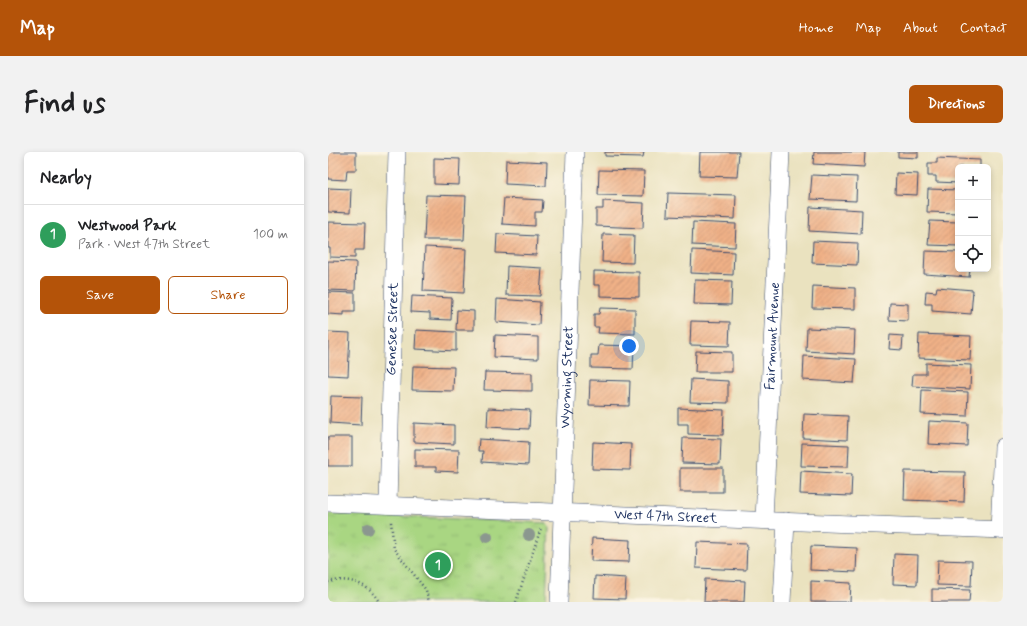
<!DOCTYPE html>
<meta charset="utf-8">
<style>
:root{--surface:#fff;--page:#f2f2f2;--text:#202124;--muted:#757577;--line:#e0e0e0;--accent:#b45309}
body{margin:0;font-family:Mynerve,sans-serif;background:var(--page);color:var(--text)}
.controls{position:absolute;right:12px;top:12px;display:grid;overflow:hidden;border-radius:6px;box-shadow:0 2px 6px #0003}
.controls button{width:36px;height:36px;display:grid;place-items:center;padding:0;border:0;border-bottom:1px solid var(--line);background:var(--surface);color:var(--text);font:20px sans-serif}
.you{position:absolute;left:301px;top:194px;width:14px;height:14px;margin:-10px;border:3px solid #fff;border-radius:50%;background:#1a73e8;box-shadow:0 0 0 6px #1a73e833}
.badge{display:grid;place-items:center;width:26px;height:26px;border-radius:50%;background:var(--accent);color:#fff;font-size:13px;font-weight:700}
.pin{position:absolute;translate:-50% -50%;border:2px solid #fff;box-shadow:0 1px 4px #0006}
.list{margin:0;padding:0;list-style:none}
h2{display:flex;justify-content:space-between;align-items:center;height:52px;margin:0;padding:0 16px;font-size:17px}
h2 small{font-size:13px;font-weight:400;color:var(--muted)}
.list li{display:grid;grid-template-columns:26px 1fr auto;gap:12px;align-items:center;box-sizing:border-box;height:60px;padding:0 16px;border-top:1px solid var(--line)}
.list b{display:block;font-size:15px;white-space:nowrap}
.list p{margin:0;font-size:13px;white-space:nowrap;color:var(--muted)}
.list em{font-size:13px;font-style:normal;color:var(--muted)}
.actions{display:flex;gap:8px;padding:12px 16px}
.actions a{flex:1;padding:9px 0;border:1px solid var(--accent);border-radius:6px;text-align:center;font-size:14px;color:var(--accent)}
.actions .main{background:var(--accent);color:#fff}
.icon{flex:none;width:22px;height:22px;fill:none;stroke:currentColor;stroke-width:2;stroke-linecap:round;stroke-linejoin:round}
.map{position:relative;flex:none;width:675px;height:450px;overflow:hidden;border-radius:6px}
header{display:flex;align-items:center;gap:24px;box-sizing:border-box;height:56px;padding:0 20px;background:var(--accent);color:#fff}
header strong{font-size:19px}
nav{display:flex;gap:22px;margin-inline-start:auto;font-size:14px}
.intro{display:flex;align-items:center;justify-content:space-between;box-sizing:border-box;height:96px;padding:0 24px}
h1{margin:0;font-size:28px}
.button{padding:10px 18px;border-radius:6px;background:var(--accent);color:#fff;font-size:14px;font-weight:700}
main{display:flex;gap:24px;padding:0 24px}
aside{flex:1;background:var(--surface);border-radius:6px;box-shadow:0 2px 6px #0003}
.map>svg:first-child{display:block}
</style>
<header>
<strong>Map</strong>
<nav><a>Home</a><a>Map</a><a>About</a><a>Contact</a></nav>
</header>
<div class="intro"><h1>Find us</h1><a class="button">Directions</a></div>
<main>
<aside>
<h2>Nearby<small></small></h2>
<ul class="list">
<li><span class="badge" style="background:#2e9e5b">1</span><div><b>Westwood Park</b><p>Park · West 47th Street</p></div><em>100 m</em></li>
</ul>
<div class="actions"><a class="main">Save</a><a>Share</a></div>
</aside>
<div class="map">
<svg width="675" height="450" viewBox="0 0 675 450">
<defs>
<pattern id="park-tufts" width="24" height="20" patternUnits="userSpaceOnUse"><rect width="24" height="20" fill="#a9d682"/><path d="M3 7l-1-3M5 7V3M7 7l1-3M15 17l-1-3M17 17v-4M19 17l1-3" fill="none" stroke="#91b873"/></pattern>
<pattern id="building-hatch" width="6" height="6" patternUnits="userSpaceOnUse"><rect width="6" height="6" fill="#f0b187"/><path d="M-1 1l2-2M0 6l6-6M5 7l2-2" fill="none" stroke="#c29072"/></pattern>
</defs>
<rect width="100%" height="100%" fill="#fcf5e5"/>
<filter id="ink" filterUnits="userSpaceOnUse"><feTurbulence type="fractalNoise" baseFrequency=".025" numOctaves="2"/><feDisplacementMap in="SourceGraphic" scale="8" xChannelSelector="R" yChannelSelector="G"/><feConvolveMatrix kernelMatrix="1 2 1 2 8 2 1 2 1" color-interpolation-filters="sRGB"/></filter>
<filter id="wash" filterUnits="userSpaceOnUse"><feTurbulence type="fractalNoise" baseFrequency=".012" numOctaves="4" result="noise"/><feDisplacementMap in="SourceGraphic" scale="16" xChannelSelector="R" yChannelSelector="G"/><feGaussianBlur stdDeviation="0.9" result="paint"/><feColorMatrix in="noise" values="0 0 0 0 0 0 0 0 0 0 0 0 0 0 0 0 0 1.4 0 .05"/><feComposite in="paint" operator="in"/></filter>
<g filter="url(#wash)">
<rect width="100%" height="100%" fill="#eae2bf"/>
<polygon fill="url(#park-tufts)" stroke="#628270" points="0,361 218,371 221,375 218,450 0,450"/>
<g id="blocks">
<g fill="url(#building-hatch)">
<polygon points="0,0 28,0 28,18 19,18 18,28 0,27"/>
<polygon points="277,0 316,0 315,5 277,4"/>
<polygon points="372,0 411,0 409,25 371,24"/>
<polygon points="486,0 537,0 536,15 485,12"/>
<polygon points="570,0 590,0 590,6 570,5"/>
<polygon points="106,6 132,7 131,33 106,32"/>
<polygon points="609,6 652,8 652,15 630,15 630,31 608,30 608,24 600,24 600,11 609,11"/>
<polygon points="178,8 219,10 218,34 177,32"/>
<polygon points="271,18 316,19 315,44 270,43"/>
<polygon points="568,21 590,22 589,43 567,42"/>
<polygon points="484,23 529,25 528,49 482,47"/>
<polygon points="0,36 23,37 22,61 0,60"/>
<polygon points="600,37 630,38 630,61 599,60"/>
<polygon points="340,41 408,43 407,67 339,64"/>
<polygon points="98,43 138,44 136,88 96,88"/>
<polygon points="176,46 215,48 214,60 207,60 207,74 174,72"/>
<polygon points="275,49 316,51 315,76 268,74 268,57 275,57"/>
<polygon points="482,55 534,58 533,82 481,79"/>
<polygon points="602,69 630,70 630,94 600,93"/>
<polygon points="0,70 37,71 36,98 27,98 27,106 2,105 2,96 0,96"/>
<polygon points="365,70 408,72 407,95 364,93"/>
<polygon points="169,82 209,84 208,103 168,101"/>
<polygon points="275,82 306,83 305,111 274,110"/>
<polygon points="485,89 530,91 529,113 484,111"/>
<polygon points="97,95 138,97 136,141 95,139"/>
<polygon points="364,98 406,100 405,123 363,121"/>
<polygon points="597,99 630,100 630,117 642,117 641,125 596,122"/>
<polygon points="0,109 28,110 27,139 0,138"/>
<polygon points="179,114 214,116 212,144 178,143"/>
<polygon points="266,119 311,120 311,145 272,144 272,133 266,133"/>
<polygon points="367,128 404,129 403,153 366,152"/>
<polygon points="485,134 527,136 527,157 484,156"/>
<polygon points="609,135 645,138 643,162 604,159 604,152 597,152 598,139 608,140"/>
<polygon points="0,140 27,141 27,160 16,160 16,163 0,162"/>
<polygon points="84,144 124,146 123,168 102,167 102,161 83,160"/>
<polygon points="169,147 212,150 211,173 168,170"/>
<polygon points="562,151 580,152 580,169 561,168"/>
<polygon points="272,156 307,157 307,182 270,181 271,175 266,175 266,162 271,162"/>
<polygon points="129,158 146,159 146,178 128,178"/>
<polygon points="363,169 402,170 401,194 362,193"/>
<polygon points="479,176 527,178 526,202 478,199"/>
<polygon points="88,178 128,180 128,199 87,197"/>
<polygon points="0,180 22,181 20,224 0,223"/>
<polygon points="591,182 643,184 642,208 590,206"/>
<polygon points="167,183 210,185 210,207 166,205"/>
<polygon points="562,183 575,184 574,198 561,197"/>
<polygon points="271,193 306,194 305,217 263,216 263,203 270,203"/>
<polygon points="368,199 404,200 404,220 367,220"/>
<polygon points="476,204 528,207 526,231 475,228"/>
<polygon points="598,211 643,213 642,237 584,234 585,222 598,222"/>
<polygon points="85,214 126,215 125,239 84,238"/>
<polygon points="157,220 204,221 204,239 156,238"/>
<polygon points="363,227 400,229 400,251 362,250"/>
<polygon points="262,228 302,229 301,254 261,253"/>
<polygon points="594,238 640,240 639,264 593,262"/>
<polygon points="3,244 34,245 33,273 2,271"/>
<polygon points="160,256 202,258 201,277 159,275"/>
<polygon points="350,256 396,258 395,283 360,282 360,272 350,272"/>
<polygon points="476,262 520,264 519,288 475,286"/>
<polygon points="601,269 640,271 639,294 600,292"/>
<polygon points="86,271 126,273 126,292 86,290"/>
<rect x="0" y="285" width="24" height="29"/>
<polygon points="355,286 393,287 392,312 354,311"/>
<polygon points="151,287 201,290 200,313 154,310 155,299 150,299"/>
<polygon points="265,290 303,292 302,318 264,317"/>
<polygon points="474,291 521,293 520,315 473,314"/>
<polygon points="87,297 131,298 130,320 108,319 108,315 87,315"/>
<rect x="352" y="316" width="43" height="24"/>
<polygon points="473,319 524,322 523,344 472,342"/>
<polygon points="577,319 637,320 636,350 576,348"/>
<polygon points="264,386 302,388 301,410 263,409"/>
<polygon points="369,390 419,392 418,418 368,416"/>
<polygon points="483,394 529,396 528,420 482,418"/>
<polygon points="566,402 590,403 589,433 565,432"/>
<polygon points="610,408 644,409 643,434 609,433"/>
<polygon points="267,424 298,426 297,447 266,446"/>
<polygon points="377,427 417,429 416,450 376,450"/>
<polygon points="483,429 523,431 522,450 483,450"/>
<polygon points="604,437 642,438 641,450 604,450"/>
</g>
</g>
</g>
<g filter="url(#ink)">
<use href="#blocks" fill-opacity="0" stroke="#3a4a6d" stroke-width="1"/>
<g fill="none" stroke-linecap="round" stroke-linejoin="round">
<g stroke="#3a4a6d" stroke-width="18">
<g id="street">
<path id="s1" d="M0,351L675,378"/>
<path id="s2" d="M60,353L69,0"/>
<path id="s3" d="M436,368L453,0"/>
<polyline points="671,378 675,295"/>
<path id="s4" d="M231,450L247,0"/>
<polyline points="454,450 458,369"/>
</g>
</g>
<g stroke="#3a4a6d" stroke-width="2.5" stroke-dasharray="1 3" stroke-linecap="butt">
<polyline points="63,370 66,397 98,438 101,450"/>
<path d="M0,430C21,425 40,431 51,450"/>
<polyline points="188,450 213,376"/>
</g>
<use href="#street" stroke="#fff" stroke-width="17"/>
</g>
<g fill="#8b978f">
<circle cx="40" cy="377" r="6"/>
<circle cx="201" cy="383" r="6"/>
<circle cx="159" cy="385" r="6"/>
</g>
</g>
<g text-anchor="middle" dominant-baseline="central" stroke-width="3" stroke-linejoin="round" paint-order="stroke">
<g font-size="14" fill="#1b2f5e" stroke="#fcf5e5">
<text stroke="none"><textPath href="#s2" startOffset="176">Genesee Street</textPath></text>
<text stroke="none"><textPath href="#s3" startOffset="184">Fairmount Avenue</textPath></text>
<text stroke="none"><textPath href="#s4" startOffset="225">Wyoming Street</textPath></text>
<text stroke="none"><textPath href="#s1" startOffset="338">West 47th Street</textPath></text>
</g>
</g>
</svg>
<div class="controls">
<button>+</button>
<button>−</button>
<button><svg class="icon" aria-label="locate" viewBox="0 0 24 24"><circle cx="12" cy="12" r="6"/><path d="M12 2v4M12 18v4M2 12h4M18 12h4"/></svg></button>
</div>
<div class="you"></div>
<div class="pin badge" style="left:110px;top:413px;background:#2e9e5b">1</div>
</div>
</main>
